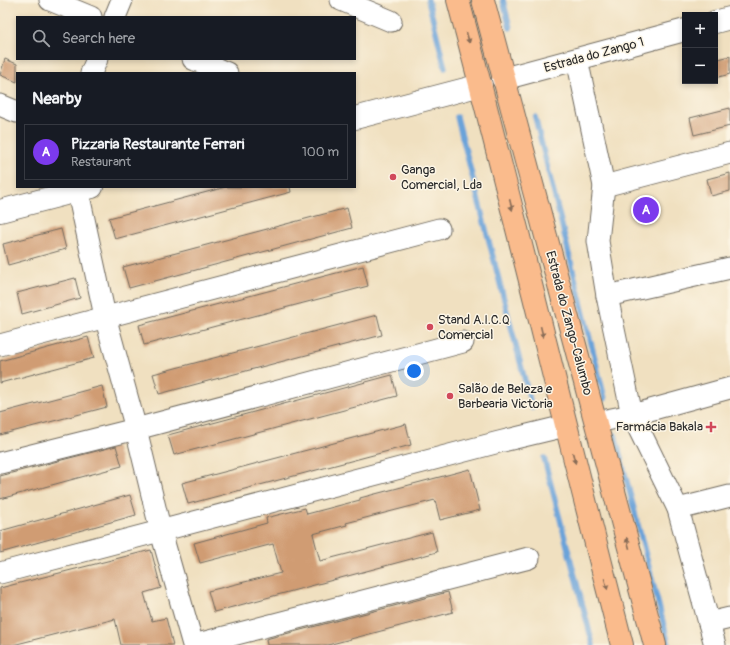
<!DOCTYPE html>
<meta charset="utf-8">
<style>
:root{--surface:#171b24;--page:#20242c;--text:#f1f3f6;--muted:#9ea1a6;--line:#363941;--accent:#7c3aed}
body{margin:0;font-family:Pangolin,sans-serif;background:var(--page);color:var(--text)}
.controls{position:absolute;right:12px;top:12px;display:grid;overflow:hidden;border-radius:0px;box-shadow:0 2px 6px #0003}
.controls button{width:36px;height:36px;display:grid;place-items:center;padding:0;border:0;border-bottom:1px solid var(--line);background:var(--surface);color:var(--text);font:20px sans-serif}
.you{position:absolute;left:414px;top:371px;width:14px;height:14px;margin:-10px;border:3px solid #fff;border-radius:50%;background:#1a73e8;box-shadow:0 0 0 6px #1a73e833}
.badge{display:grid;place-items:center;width:26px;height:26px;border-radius:50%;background:var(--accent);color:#fff;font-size:13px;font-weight:700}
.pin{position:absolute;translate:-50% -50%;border:2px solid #fff;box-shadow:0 1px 4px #0006}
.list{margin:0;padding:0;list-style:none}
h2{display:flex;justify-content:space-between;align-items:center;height:52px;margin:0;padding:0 16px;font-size:17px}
h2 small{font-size:13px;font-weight:400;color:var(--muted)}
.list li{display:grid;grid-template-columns:26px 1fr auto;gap:12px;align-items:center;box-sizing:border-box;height:56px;margin:0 8px 8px;padding:0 8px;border:1px solid var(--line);border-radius:0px}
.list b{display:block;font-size:15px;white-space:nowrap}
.list p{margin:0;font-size:13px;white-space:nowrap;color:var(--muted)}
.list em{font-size:13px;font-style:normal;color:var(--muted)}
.icon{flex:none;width:22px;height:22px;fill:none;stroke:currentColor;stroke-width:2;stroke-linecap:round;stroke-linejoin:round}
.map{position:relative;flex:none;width:730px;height:645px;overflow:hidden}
.search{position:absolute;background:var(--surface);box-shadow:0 2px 6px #0003;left:16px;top:16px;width:340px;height:44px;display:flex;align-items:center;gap:10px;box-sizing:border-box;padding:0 14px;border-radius:0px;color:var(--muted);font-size:15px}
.panel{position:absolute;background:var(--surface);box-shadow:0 2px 6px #0003;left:16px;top:72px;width:340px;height:116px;border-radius:0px}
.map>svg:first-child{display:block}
</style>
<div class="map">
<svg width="730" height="645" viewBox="0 0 730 645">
<rect width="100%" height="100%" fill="#fcf5e5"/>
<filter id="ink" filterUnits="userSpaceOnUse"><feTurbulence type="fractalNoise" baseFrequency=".025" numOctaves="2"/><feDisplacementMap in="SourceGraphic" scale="8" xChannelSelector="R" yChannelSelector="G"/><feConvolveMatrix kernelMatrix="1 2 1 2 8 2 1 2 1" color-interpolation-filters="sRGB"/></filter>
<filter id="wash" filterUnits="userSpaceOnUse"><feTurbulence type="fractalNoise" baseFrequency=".012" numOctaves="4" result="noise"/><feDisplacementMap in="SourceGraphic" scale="16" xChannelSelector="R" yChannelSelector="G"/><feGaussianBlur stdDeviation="0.9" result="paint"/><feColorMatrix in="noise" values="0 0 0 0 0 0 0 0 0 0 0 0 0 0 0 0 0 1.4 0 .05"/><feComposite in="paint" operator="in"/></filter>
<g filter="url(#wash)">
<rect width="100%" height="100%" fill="#f0e0c0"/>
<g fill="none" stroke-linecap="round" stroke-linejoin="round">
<g stroke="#6aa3d9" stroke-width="5.5">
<polyline points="428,0 445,68"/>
<polyline points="503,0 510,28"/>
<polyline points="457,117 532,408"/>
<polyline points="535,117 605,399"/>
<polyline points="615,435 669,645"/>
<polyline points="544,458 593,645"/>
</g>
</g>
<g id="blocks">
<g fill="#d09c73">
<polygon points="730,56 730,74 715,78 715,60"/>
<polygon points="5,59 17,64 17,82 0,75"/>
<polygon points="730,108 730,126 694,135 690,118"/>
<polygon points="730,173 730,191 711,196 707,179"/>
<polygon points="226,187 290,187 291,192 115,239 109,218"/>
<polygon points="347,208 352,228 129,288 123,267"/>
<polygon points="61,229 66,249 8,265 3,244"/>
<polygon points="363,266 368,286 144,345 139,325"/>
<polygon points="75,278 80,298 22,314 17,293"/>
<polygon points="377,315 382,335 159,394 153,374"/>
<polygon points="88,337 94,358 0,383 0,361"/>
<polygon points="392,375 397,396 174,455 168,435"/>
<polygon points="102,386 107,407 0,435 0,413"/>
<polygon points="406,424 411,445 188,504 182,483"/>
<polygon points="116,446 122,466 0,499 0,476"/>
<polygon points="470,469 480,510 440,520 435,500 346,523 347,525 313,534 320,561 432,532 437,552 214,612 208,591 281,573 273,544 200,563 194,543 267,523 266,518 305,508 307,514 360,500 360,498"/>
<polygon points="130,495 136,515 0,553 0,531"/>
<polygon points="151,550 161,588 144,593 152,621 166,618 173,645 121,645 115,619 13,645 0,645 0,588"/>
<polygon points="448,592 453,612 328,645 267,645 266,639"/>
</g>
</g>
</g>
<g filter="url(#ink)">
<use href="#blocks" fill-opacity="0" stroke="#706a5f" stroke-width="1"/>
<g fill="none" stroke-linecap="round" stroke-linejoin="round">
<g stroke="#706a5f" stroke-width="23">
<g id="minor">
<polyline points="50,0 91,17"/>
<polyline points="341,0 391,21"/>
<polyline points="115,17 122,0"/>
<polyline points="193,59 227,73"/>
<polyline points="577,59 604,186 598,241 607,296 632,415 678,509 715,645"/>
<polyline points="91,73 97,59"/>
<polyline points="0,105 17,112"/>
<polyline points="604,186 730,153"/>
<polyline points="77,187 105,316 136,429 161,532 193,645"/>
<polyline points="607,296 730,268"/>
<polyline points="0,345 439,229"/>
<polyline points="596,422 632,415 730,388"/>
<polyline points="0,463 136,429 463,342"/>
<polyline points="678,509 730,496"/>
<polyline points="0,573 499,442 565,426"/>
<polyline points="709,623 730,618"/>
<polyline points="194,645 529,558"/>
</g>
</g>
<g stroke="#706a5f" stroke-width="24">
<g id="tertiary">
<polyline points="715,22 730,18"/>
<polyline points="503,79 685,30"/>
<polyline points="355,118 481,85"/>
<polyline points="0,211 92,187"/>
</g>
</g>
<g stroke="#706a5f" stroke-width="24">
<g id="primary">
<path d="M458,0C515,214 566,430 622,645"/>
<polyline points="483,0 655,645"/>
</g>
</g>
<use href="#minor" stroke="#fff" stroke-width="21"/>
<use href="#tertiary" stroke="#fff" stroke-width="22"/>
<use href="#primary" stroke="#fabb8c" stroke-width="22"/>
</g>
<defs><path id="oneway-solid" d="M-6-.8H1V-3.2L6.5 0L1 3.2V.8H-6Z"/></defs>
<g fill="#886c57">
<use href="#oneway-solid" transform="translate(468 38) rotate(75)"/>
<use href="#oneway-solid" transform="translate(511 205) rotate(76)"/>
<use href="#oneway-solid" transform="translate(542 332) rotate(76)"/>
<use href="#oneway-solid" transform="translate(574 458) rotate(75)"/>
<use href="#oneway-solid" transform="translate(628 543) rotate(-105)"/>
<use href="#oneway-solid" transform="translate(606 584) rotate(75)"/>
</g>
</g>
<g fill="#d1495b" stroke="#fcf5e5" stroke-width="1.5">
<circle cx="393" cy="177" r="4"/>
<circle cx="430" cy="327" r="4"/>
<circle cx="450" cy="396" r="4"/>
<path d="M709 421h4v4h4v4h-4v4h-4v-4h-4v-4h4z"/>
</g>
<g text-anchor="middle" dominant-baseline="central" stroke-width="3" stroke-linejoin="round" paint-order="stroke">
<g font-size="13" fill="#2b2b2b" stroke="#fcf5e5">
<text transform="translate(594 55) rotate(-15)">Estrada do Zango 1</text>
<text transform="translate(569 323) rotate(75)">Estrada do Zango-Calumbo</text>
</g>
<g font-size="13" fill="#2b2b2b" stroke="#fcf5e5" text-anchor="start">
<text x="401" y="170">Ganga<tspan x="401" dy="15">Comercial, Lda</tspan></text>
<text x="438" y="320">Stand A.I.C.Q<tspan x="438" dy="15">Comercial</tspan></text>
<text x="458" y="389">Salão de Beleza e<tspan x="458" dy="15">Barbearia Victoria</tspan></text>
<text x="703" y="427" text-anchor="end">Farmácia Bakala</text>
</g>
</g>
</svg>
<div class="controls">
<button>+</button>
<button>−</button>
</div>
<div class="you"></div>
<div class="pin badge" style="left:646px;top:210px">A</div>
<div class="search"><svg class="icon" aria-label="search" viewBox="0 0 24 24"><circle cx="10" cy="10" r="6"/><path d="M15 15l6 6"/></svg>Search here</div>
<section class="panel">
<h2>Nearby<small></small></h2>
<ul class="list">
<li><span class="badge">A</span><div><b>Pizzaria Restaurante Ferrari</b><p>Restaurant</p></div><em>100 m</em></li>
</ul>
</section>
</div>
